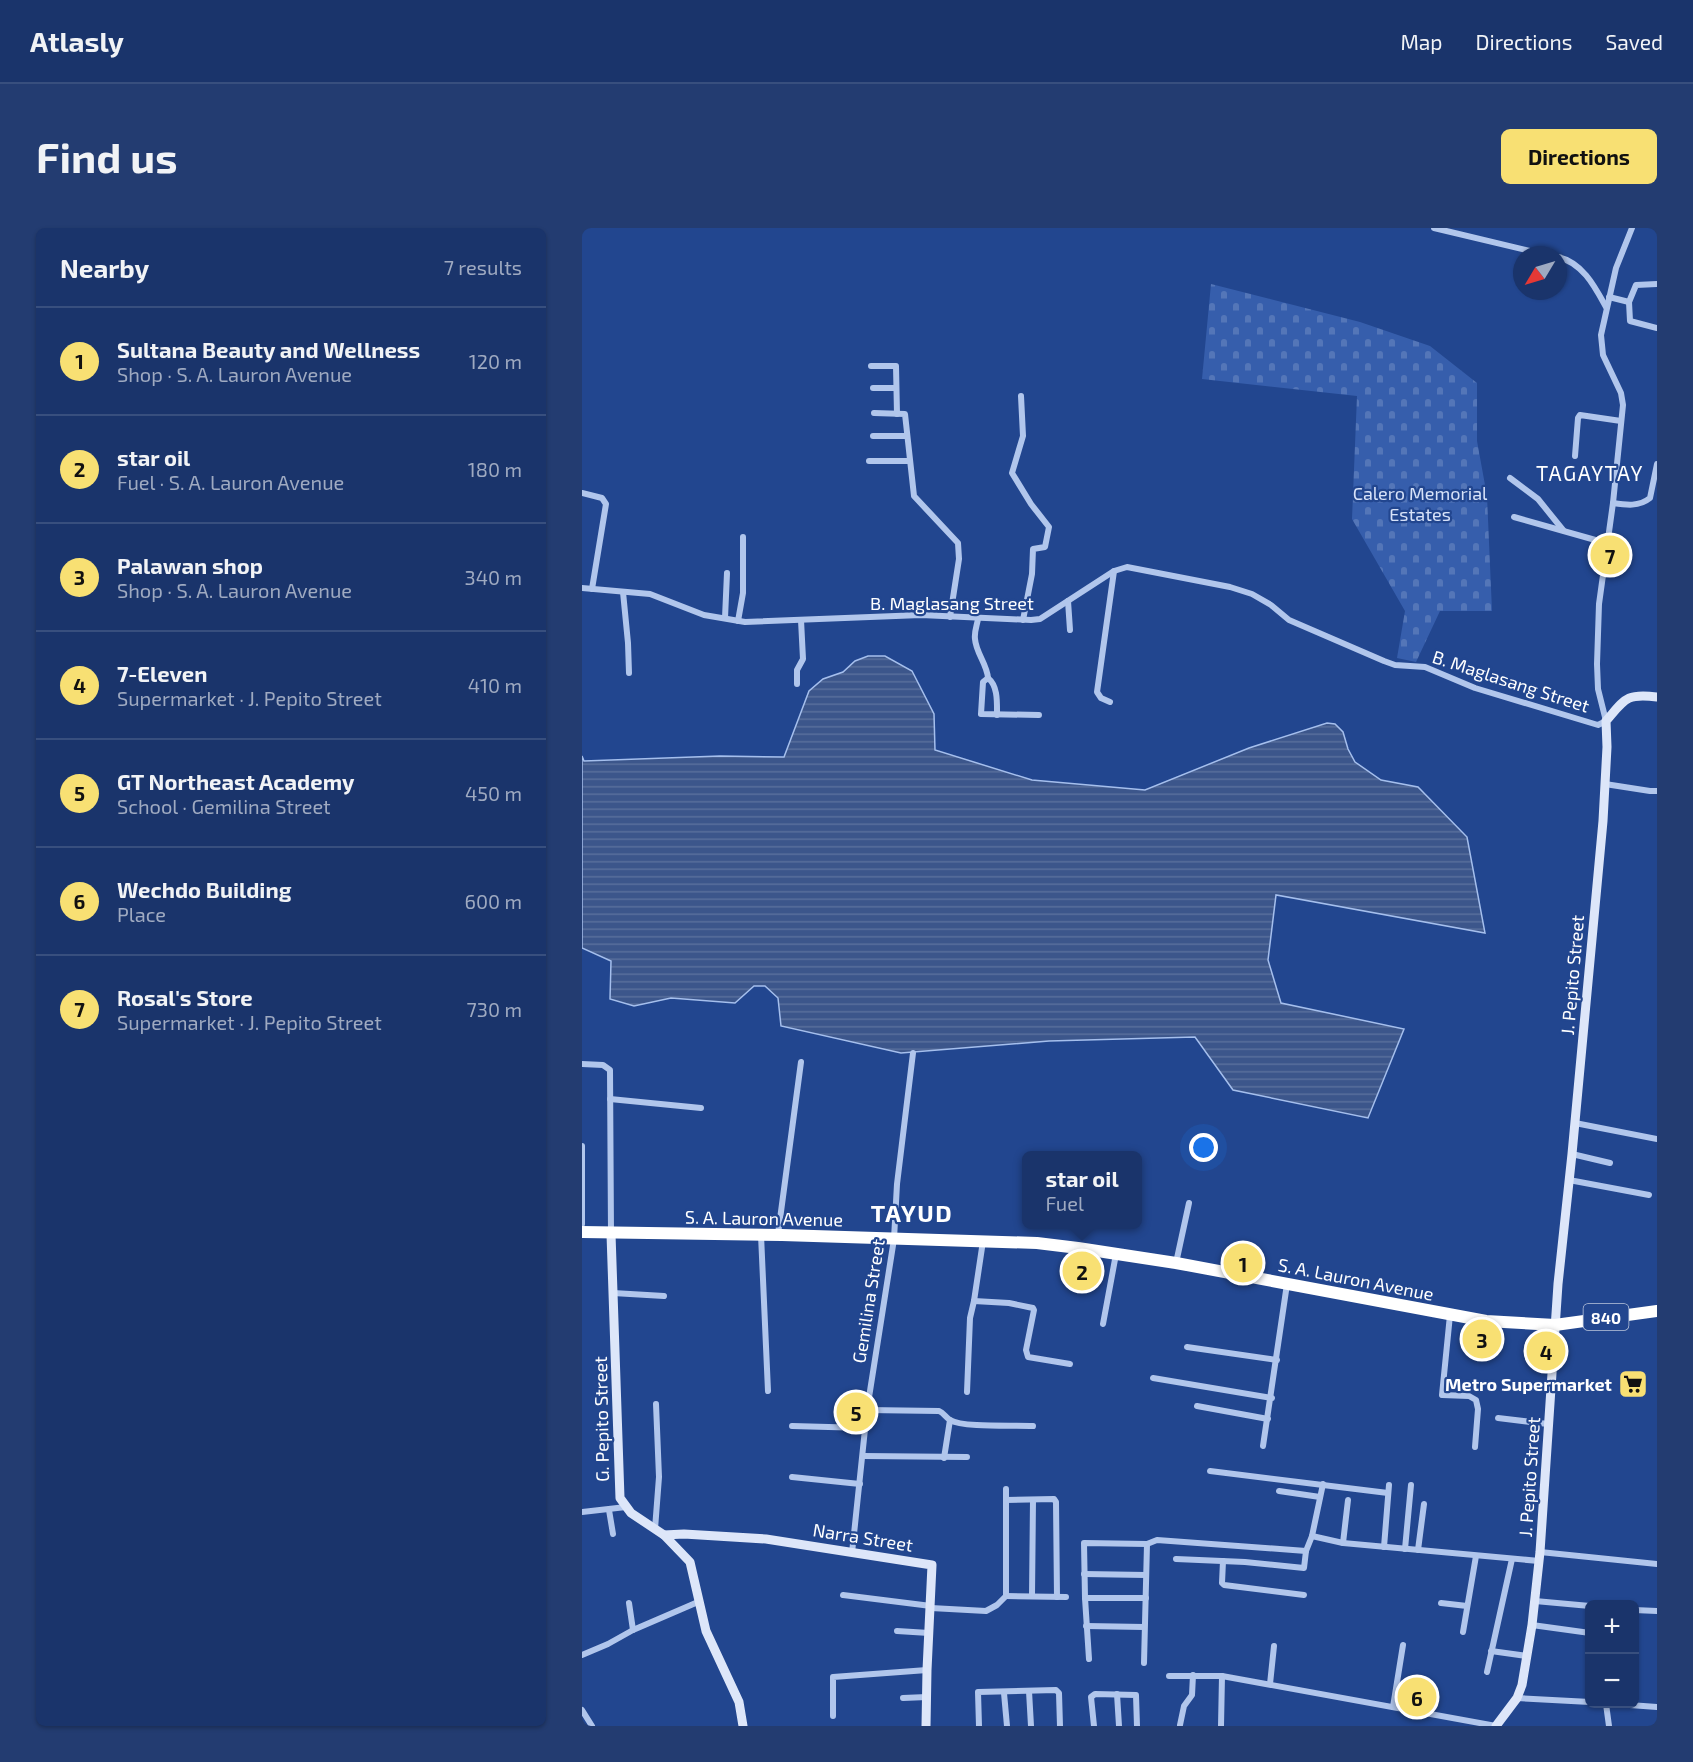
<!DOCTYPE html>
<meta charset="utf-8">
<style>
:root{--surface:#1a346b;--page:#233c71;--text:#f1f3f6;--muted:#9faac1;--line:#384f7e;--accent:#f8e073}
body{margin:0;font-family:"Exo 2",sans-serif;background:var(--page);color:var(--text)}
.controls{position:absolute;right:18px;bottom:18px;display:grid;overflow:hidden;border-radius:9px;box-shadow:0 2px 4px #0004}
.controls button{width:54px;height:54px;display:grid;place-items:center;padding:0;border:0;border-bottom:2px solid var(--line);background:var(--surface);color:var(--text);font:30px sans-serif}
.compass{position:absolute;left:931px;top:18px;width:54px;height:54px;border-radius:50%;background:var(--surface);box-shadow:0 2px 4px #0004;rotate:232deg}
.you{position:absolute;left:622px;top:920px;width:21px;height:21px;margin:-15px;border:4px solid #fff;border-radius:50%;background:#1a73e8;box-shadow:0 0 0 9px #1a73e833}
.badge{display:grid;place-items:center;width:39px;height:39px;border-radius:50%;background:var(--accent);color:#111;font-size:20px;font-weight:700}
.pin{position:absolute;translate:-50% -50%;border:3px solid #fff;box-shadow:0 2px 6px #0006}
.popup{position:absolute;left:440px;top:923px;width:120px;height:78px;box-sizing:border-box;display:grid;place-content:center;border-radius:9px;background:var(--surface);filter:drop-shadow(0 2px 4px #0005);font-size:20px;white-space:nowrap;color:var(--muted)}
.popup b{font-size:22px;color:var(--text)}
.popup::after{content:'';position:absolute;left:50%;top:100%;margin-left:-12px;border:12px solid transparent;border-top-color:var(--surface)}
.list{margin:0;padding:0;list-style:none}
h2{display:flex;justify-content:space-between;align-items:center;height:78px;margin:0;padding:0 24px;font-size:26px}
h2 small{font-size:20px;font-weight:400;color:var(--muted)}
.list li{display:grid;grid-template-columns:39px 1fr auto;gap:18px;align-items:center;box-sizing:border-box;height:108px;padding:0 24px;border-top:2px solid var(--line)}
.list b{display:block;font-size:22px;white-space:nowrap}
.list p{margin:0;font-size:20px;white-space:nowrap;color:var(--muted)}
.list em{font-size:20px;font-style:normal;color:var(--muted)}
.map{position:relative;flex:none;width:1075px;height:1498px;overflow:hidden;border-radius:9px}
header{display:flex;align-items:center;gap:36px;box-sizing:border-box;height:84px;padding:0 30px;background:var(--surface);border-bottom:2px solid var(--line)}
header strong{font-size:28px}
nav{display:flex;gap:33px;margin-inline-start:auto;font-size:21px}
.intro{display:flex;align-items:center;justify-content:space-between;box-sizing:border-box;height:144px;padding:0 36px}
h1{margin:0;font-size:42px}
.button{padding:15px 27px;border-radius:9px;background:var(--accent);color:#111;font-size:21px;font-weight:700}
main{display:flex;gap:36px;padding:0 36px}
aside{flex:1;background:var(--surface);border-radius:9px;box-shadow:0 2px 4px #0004}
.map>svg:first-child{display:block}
</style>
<header>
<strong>Atlasly</strong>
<nav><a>Map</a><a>Directions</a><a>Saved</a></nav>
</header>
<div class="intro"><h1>Find us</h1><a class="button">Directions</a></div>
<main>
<aside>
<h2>Nearby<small>7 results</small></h2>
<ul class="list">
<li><span class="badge">1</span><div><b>Sultana Beauty and Wellness</b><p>Shop · S. A. Lauron Avenue</p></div><em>120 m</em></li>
<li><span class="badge">2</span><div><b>star oil</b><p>Fuel · S. A. Lauron Avenue</p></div><em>180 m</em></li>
<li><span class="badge">3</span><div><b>Palawan shop</b><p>Shop · S. A. Lauron Avenue</p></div><em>340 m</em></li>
<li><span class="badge">4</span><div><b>7-Eleven</b><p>Supermarket · J. Pepito Street</p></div><em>410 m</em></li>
<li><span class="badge">5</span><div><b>GT Northeast Academy</b><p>School · Gemilina Street</p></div><em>450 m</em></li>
<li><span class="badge">6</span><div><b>Wechdo Building</b><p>Place</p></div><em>600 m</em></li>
<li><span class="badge">7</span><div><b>Rosal's Store</b><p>Supermarket · J. Pepito Street</p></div><em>730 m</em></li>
</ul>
</aside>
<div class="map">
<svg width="1075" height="1498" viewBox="0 0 1075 1498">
<defs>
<pattern id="cemetery-stones" width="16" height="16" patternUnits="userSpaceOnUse" patternTransform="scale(1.5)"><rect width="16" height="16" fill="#365eac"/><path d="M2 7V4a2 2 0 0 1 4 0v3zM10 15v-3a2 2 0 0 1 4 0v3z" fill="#5476b8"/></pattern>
<pattern id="water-rules" width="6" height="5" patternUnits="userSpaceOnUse" patternTransform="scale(1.5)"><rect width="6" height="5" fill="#3c568b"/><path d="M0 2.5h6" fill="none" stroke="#596f9c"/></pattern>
</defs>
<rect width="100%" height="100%" fill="#22468f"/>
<polygon fill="url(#cemetery-stones)" points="629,56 778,94 848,118 895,155 895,213 905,268 910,383 858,383 834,434 815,430 823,383 770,291 775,168 620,151"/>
<polygon fill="url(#water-rules)" stroke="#a5bfed" stroke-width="1.5" points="286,428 303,428 330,443 352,486 353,522 450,552 563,562 667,520 745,495 753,496 761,504 766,521 773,534 799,552 836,559 885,609 903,705 694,667 686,732 699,775 822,801 786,890 651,862 613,809 467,813 319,825 199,798 196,770 183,758 172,758 153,775 89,770 52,778 28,771 29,733 0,720 0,528 2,533 138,528 202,529 227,463 241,451 261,444 273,433"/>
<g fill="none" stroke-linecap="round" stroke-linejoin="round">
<g stroke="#b1c6ec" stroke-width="6">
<polyline points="852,0 965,27"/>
<path d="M976,29C1001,35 1013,59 1024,79"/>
<polyline points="1027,69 1047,74 1054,57 1075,56"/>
<polyline points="1047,74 1048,93 1075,100"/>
<polyline points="289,138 314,138 315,186"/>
<polyline points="291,160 314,160"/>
<polyline points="439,168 441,208 430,245 449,276 467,299 463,319 451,321 450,346 441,392"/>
<polyline points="292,185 323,186 332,268 376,315 377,331 368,389"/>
<polyline points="291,208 325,208"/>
<polyline points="993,228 996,190 998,187 1039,193"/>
<polyline points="287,233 327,233"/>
<polyline points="928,250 956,271 981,302"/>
<polyline points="0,265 20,270 24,276 10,361"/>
<path d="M1031,275C1044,277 1057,279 1068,270L1075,236"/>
<polyline points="932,289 1024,315"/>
<polyline points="0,360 68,366 122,387 163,394 339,387 449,392 458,391 532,343 545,339 648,359 670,366 689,377 707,392 802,433 813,437 843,439 893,460 1016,497 1024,493 1016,461 1015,436 1017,376 1031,275 1041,177 1039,165 1021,127 1019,107 1034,40 1050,0"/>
<polyline points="41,364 46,415 47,445"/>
<polyline points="486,373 488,402"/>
<polyline points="143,390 145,345"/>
<path d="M396,391C395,397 392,404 393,411C394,425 405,436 406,450L401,454L399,486L457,487"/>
<polyline points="156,393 161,365 161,309"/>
<path d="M406,450C416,458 415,474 415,487"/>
<polyline points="215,456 215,442 221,431 219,392"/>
<polyline points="528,474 519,470 515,464 532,343"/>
<polyline points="1023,556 1068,563 1075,563"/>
<polyline points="0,836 21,837 28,842 29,1006"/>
<polyline points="28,871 119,880"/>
<polyline points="993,895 1075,911"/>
<polyline points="990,926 1028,935"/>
<polyline points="987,952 1067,967"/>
<polyline points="0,996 0,918"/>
<polyline points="196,1006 219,834"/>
<polyline points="179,1007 186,1163"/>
<polyline points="594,1035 607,975"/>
<polyline points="31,1065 82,1068"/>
<polyline points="392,1073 427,1075 451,1080 452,1082 444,1122 446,1129 488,1136"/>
<polyline points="868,1087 860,1167 887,1168 894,1172 896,1181 893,1219"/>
<polyline points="521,1096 534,1026"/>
<polyline points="605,1119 695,1132"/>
<polyline points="571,1150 690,1170"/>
<polyline points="385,1164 388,1090 392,1073 401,1013"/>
<polyline points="615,1178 686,1191"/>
<path d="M285,1182L357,1183C362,1185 363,1189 368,1192C381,1200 433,1197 451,1198"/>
<polyline points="916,1190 966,1196"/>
<polyline points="210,1198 283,1200"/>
<polyline points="681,1218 705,1056"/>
<polyline points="281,1228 385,1229"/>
<polyline points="362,1230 368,1192"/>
<polyline points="628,1243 806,1265"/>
<polyline points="210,1249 278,1256"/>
<polyline points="697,1263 738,1269"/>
<polyline points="424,1272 472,1271 474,1274 475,1369"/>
<polyline points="27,1282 31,1306"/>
<polyline points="0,1284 44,1279"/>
<polyline points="73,1301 77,1249 74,1176"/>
<polyline points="730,1308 761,1315 957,1333"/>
<polyline points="761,1315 766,1272"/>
<polyline points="802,1319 807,1257"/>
<polyline points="823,1321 829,1257"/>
<polyline points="836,1322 842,1276"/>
<polyline points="958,1324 1075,1336"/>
<polyline points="270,1325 285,1182 312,1011 315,956 331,825"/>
<polyline points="594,1331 663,1334 722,1340 724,1323 730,1308 741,1256"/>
<polyline points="641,1333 640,1355 642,1357 722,1367"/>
<polyline points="502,1346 564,1347"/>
<polyline points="261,1367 349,1378"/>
<polyline points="424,1368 484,1369"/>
<polyline points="450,1368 451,1272"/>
<polyline points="503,1370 564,1370"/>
<polyline points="953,1373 1008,1378"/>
<polyline points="47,1375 51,1402"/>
<polyline points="859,1375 885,1378"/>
<polyline points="349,1380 404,1383 415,1377 424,1368 424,1261"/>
<polyline points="1052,1382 1075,1383"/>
<polyline points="950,1397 1008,1405"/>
<polyline points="504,1398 562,1399"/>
<polyline points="315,1403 347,1405"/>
<polyline points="881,1404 894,1328"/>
<polyline points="909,1423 945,1428"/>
<polyline points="0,1427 26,1416 51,1402 116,1374"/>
<polyline points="507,1431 503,1370 502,1315 565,1316 575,1312 724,1323"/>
<polyline points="562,1435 565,1316"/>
<polyline points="905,1444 930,1331"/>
<polyline points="587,1448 640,1448 914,1498"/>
<polyline points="688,1456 692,1418"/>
<polyline points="447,1463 449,1498"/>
<polyline points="422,1465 425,1498"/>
<polyline points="535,1466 537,1498"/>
<polyline points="321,1470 345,1469"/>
<polyline points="935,1470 1008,1474"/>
<polyline points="1024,1476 1027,1498"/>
<polyline points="1034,1476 1075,1479"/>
<polyline points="811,1479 821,1417"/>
<polyline points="0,1482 10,1498"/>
<polyline points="251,1488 251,1449 345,1442"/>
<polyline points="598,1497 602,1478 610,1467 611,1447"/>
<polyline points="397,1498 396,1464 474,1462 477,1465 478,1498"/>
<polyline points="512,1498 509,1469 513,1466 554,1467 555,1498"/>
<polyline points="639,1498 640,1448"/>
</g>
<g stroke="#dde6f9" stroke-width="9">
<polyline points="29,1006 38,1270 49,1285 82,1307 108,1334 124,1403 157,1474 161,1498"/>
<polyline points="82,1307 102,1306 184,1311 350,1337 345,1442 344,1498"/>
<path d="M914,1498L935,1470L940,1457L950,1397L958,1324L976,1056L990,926L1021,593L1025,519L1024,493C1043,471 1044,465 1075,469"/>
</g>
<polyline stroke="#fff" stroke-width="12" points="0,1004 200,1007 455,1015 496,1020 594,1035 904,1093 973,1097 1075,1083"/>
</g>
<defs>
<g id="supermarket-square" transform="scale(1.5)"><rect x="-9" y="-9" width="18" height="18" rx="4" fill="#f8e073" stroke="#22468f"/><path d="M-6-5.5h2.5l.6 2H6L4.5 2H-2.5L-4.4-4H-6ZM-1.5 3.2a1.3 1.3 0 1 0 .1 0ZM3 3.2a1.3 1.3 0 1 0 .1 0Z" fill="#111"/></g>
</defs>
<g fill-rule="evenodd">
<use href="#supermarket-square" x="1051" y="1156"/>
</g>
<g text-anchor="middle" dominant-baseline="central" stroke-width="4.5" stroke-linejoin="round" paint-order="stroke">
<rect fill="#22468f" stroke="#bdc8dd" stroke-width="1.5" x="1001.5" y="1076" width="45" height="26" rx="4.5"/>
<g font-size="16" font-weight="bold" fill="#fff">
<text x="1024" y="1089">840</text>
</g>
<g font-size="18" fill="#d7e2f9" stroke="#22468f">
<text x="838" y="265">Calero Memorial<tspan x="838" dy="21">Estates</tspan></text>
</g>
<g font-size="18" fill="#fff" stroke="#22468f">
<text x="370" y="375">B. Maglasang Street</text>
<text transform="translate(929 453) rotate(18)">B. Maglasang Street</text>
<text transform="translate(990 747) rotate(-85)">J. Pepito Street</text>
<text transform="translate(182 990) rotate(1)">S. A. Lauron Avenue</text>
<text transform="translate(774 1051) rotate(11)">S. A. Lauron Avenue</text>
<text transform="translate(286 1073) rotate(-81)">Gemilina Street</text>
<text transform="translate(19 1191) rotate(-91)">G. Pepito Street</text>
<text transform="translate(947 1249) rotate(-86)">J. Pepito Street</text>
<text transform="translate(281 1309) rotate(9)">Narra Street</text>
</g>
<g font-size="18" font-weight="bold" fill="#fff" stroke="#22468f" text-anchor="end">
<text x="1030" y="1156">Metro Supermarket</text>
</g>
<g font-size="21" letter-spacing="1.5" fill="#fff" stroke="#22468f">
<text x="1008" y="244">TAGAYTAY</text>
</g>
<g font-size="24" font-weight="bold" letter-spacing="1.5" fill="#fff" stroke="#22468f">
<text x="330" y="984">TAYUD</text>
</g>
</g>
</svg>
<div class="controls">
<button>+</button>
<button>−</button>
</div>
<svg class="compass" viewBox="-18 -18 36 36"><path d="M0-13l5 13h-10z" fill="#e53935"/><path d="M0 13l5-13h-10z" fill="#9faac1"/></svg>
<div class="you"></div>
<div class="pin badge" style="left:661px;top:1035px">1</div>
<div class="pin badge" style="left:500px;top:1043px">2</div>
<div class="popup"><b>star oil</b>Fuel</div>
<div class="pin badge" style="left:900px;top:1111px">3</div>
<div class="pin badge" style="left:964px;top:1123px">4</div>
<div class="pin badge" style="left:274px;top:1184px">5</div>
<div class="pin badge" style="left:835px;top:1469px">6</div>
<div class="pin badge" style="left:1028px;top:327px">7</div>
</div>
</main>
